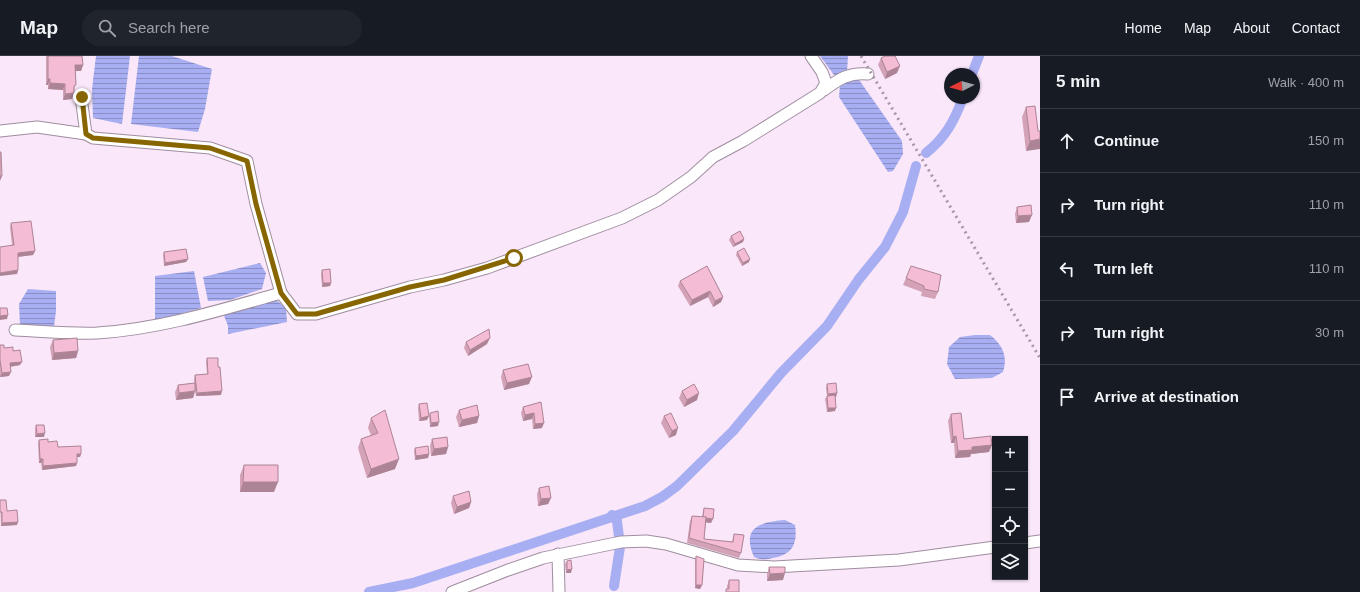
<!DOCTYPE html>
<meta charset="utf-8">
<style>
:root{--surface:#171b24;--page:#20242c;--text:#f1f3f6;--muted:#9ea1a6;--line:#363941}
body{margin:0;font-family:Arial,sans-serif;background:var(--page);color:var(--text)}
.controls{position:absolute;right:12px;bottom:12px;display:grid;overflow:hidden;border-radius:0px;box-shadow:0 1px 3px #0004}
.controls button{width:36px;height:36px;display:grid;place-items:center;padding:0;border:0;border-bottom:1px solid var(--line);background:var(--surface);color:var(--text);font:20px sans-serif}
.compass{position:absolute;left:944px;top:12px;width:36px;height:36px;border-radius:50%;background:var(--surface);box-shadow:0 1px 3px #0004;rotate:264deg}
.stop{position:absolute;width:12px;height:12px;margin:-9px;border:3px solid #876500;border-radius:50%;background:#fff}
.stop.end{background:#876500;border-color:#fff;box-shadow:0 1px 4px #0008}
.list{margin:0;padding:0;list-style:none}
h2{display:flex;justify-content:space-between;align-items:center;height:52px;margin:0;padding:0 16px;font-size:17px}
h2 small{font-size:13px;font-weight:400;color:var(--muted)}
.list li{display:grid;grid-template-columns:26px 1fr auto;gap:12px;align-items:center;box-sizing:border-box;height:64px;padding:0 16px;border-top:1px solid var(--line)}
.list b{display:block;font-size:15px;white-space:nowrap}
.list em{font-size:13px;font-style:normal;color:var(--muted)}
.icon{flex:none;width:22px;height:22px;fill:none;stroke:currentColor;stroke-width:2;stroke-linecap:round;stroke-linejoin:round}
.map{position:relative;flex:none;width:1040px;height:536px;overflow:hidden}
header{display:flex;align-items:center;gap:24px;box-sizing:border-box;height:56px;padding:0 20px;background:var(--surface);border-bottom:1px solid var(--line)}
header strong{font-size:19px}
nav{display:flex;gap:22px;margin-inline-start:auto;font-size:14px}
.search{width:280px;height:36px;background:var(--page);display:flex;align-items:center;gap:10px;box-sizing:border-box;padding:0 14px;border-radius:22px;color:var(--muted);font-size:15px}
main{display:flex}
aside{flex:1;background:var(--surface)}
.map>svg:first-child{display:block}
</style>
<header>
<strong>Map</strong>
<div class="search"><svg class="icon" aria-label="search" viewBox="0 0 24 24"><circle cx="10" cy="10" r="6"/><path d="M15 15l6 6"/></svg>Search here</div>
<nav><a>Home</a><a>Map</a><a>About</a><a>Contact</a></nav>
</header>
<main>
<div class="map">
<svg width="1040" height="536" viewBox="0 0 1040 536">
<defs>
<pattern id="water-rules" width="6" height="5" patternUnits="userSpaceOnUse"><rect width="6" height="5" fill="#a8aef2"/><path d="M0 2.5h6" fill="none" stroke="#8a8ec5"/></pattern>
</defs>
<rect width="100%" height="100%" fill="#fae7f9"/>
<g fill="url(#water-rules)">
<polygon points="96,0 130,0 122,68 93,62 92,33"/>
<polygon points="139,0 172,0 212,13 205,53 198,76 131,68"/>
<polygon points="820,0 848,0 847,16 838,20 834,19"/>
<polygon points="857,21 902,85 903,98 893,115 888,116 839,41 840,29"/>
<polygon points="260,207 266,217 262,233 230,244 208,245 203,221"/>
<polygon points="194,215 201,252 155,265 155,220"/>
<polygon points="28,233 56,235 56,255 54,271 20,270 19,248"/>
<polygon points="275,243 286,252 287,266 228,278 228,270 223,257"/>
<path d="M975,279H990C1003,289 1008,301 1003,316L992,322L955,323L947,308L949,291L960,281Z"/>
<path d="M785,464L795,469C798,488 792,499 773,502C766,504 760,504 754,501C741,471 760,466 785,464Z"/>
</g>
<g fill="none" stroke-linecap="round" stroke-linejoin="round">
<g stroke="#a8aef2" stroke-width="10">
<polyline points="972,18 979,0"/>
<path d="M926,97C946,81 954,65 963,42"/>
<polyline points="612,459 617,465 619,481"/>
<polyline points="614,530 620,491"/>
<polyline points="369,536 413,527 645,450 662,441 677,430 733,375 781,317 827,270 859,223 885,191 903,156 916,110"/>
</g>
<g stroke="#9f8e9f" stroke-width="13">
<g id="street">
<path d="M824,34C839,23 849,16 868,18"/>
<polyline points="81,41 86,78 93,82 210,92 247,105 256,148 281,237"/>
<polyline points="0,75 37,71 86,78"/>
<path d="M15,274C42,275 70,278 97,277C160,273 221,254 281,237L297,258H316L410,231L444,224L487,212L622,162L658,144L691,121L713,101L743,85L820,37L826,27L822,16L811,0"/>
<polyline points="1025,487 1040,485"/>
<polyline points="558,498 559,536"/>
<polyline points="452,536 508,514 543,502 621,486 646,485 666,488 738,509 774,511 899,504 995,491"/>
</g>
</g>
<use href="#street" stroke="#fff" stroke-width="11"/>
<polyline stroke="#a597a4" stroke-width="3" stroke-dasharray="2 4" stroke-linecap="butt" points="861,0 1040,302"/>
</g>
<g fill="#d3a2b7">
<polygon points="46,0 82,0 83,9 81,15 76,15 74,35 72,43 63,44 63,34 48,33 48,29 46,29"/>
<polygon points="881,2 897,17 885,23 878,9"/>
<polygon points="1026,51 1038,75 1026,95 1022,61"/>
<polygon points="1017,151 1029,166 1016,167 1015,158"/>
<polygon points="11,167 35,195 33,199 18,201 18,214 17,218 12,189 10,171"/>
<polygon points="731,180 744,183 743,186 733,191 729,184"/>
<polygon points="164,196 188,203 186,206 164,210 163,199"/>
<polygon points="737,196 749,206 742,210 736,199"/>
<polygon points="707,210 723,241 721,246 713,251 708,241 690,250 678,230 680,225"/>
<polygon points="322,214 331,227 330,230 322,231 321,218"/>
<polygon points="941,219 938,236 935,243 921,240 922,236 903,229 906,222"/>
<polygon points="53,284 78,295 76,302 52,304 50,291"/>
<polygon points="466,286 487,288 468,300 464,292"/>
<polygon points="0,289 4,292 13,295 20,309 10,311 9,320 0,321"/>
<polygon points="207,302 218,311 221,339 196,340 195,335 193,342 176,344 175,336 178,329 194,327 194,323 195,319 207,318 206,306"/>
<polygon points="503,314 529,328 504,334 501,321"/>
<polygon points="827,328 837,337 836,341 835,341 835,355 827,356 825,343 827,340 826,332"/>
<polygon points="682,335 697,344 684,351 679,342"/>
<polygon points="541,346 542,372 533,373 532,363 523,365 521,357 523,351"/>
<polygon points="419,348 427,364 419,365 418,352"/>
<polygon points="459,354 479,360 477,367 459,371 456,361"/>
<polygon points="430,357 438,370 430,371 429,360"/>
<polygon points="951,358 964,383 989,396 971,398 970,401 955,402 954,387 951,387 948,365"/>
<polygon points="664,360 676,379 669,382 661,367"/>
<polygon points="371,362 395,413 367,422 358,392 361,383 371,379 368,372"/>
<polygon points="36,369 44,381 35,381 35,373"/>
<polygon points="432,383 448,391 446,398 431,400 430,390"/>
<polygon points="39,384 48,386 58,391 81,398 80,401 77,401 77,407 76,410 42,414 41,407 39,407 38,387"/>
<polygon points="415,392 429,398 428,402 415,404 414,395"/>
<polygon points="244,409 274,436 240,436 240,419"/>
<polygon points="539,432 551,442 548,448 538,450 537,438"/>
<polygon points="453,440 471,446 469,452 454,458 451,447"/>
<polygon points="0,444 7,455 17,469 1,470"/>
<polygon points="704,452 711,467 706,466 704,483 732,486 734,478 741,497 739,502 687,487 690,465 692,460 702,461 703,456"/>
<polygon points="696,500 702,529 700,533 695,532 695,504"/>
<polygon points="567,505 571,517 566,517 565,508"/>
<polygon points="769,511 783,524 767,525 767,518"/>
<polygon points="729,524 739,536 727,533 727,530"/>
</g>
<g fill="#ac8495">
<polygon points="75,9 83,9 81,15 73,15"/>
<polygon points="900,10 897,17 885,23 887,16"/>
<polygon points="48,23 50,23 48,29 46,29"/>
<polygon points="50,27 65,28 63,34 48,33"/>
<polygon points="74,37 72,43 63,44 65,38"/>
<polygon points="1040,83 1040,93 1026,95 1030,85"/>
<polygon points="0,120 2,120 0,125"/>
<polygon points="1032,159 1029,166 1016,167 1018,160"/>
<polygon points="744,183 743,186 733,191 735,188"/>
<polygon points="35,195 33,199 16,201 18,197"/>
<polygon points="188,203 186,206 164,210 165,207"/>
<polygon points="750,203 749,206 742,210 743,207"/>
<polygon points="18,214 17,218 0,220 0,217"/>
<polygon points="323,227 331,227 330,230 322,231"/>
<polygon points="710,235 708,241 690,250 692,244"/>
<polygon points="723,241 721,246 713,251 715,245"/>
<polygon points="8,259 7,263 0,264 0,260"/>
<polygon points="490,282 487,288 468,300 470,294"/>
<polygon points="78,295 76,302 52,304 54,297"/>
<polygon points="22,306 20,309 8,311 10,307"/>
<polygon points="11,316 9,320 0,321 2,317"/>
<polygon points="532,321 529,328 504,334 507,327"/>
<polygon points="195,335 193,342 176,344 179,337"/>
<polygon points="222,335 221,339 196,340 197,337"/>
<polygon points="699,337 697,344 684,351 687,344"/>
<polygon points="837,337 836,341 827,342 828,338"/>
<polygon points="828,352 836,352 835,355 827,356"/>
<polygon points="534,357 532,363 523,365 525,359"/>
<polygon points="429,360 427,364 419,365 421,362"/>
<polygon points="479,360 477,367 459,371 462,364"/>
<polygon points="439,366 438,370 430,371 431,367"/>
<polygon points="544,367 542,372 533,373 535,368"/>
<polygon points="678,372 676,379 669,382 672,375"/>
<polygon points="45,377 44,381 35,381 37,378"/>
<polygon points="956,380 954,387 951,387 953,381"/>
<polygon points="992,389 989,396 971,398 970,401 955,402 958,395 972,391"/>
<polygon points="448,391 446,398 431,400 434,393"/>
<polygon points="77,398 81,398 80,401 75,401"/>
<polygon points="429,398 428,402 415,404 416,400"/>
<polygon points="40,403 43,403 41,407 39,407"/>
<polygon points="399,403 395,413 367,422 371,413"/>
<polygon points="77,407 76,410 42,414 43,410"/>
<polygon points="243,426 278,426 274,436 240,436"/>
<polygon points="551,442 548,448 538,450 541,443"/>
<polygon points="471,446 469,452 454,458 457,451"/>
<polygon points="703,462 713,463 711,467 702,466"/>
<polygon points="18,466 17,469 1,470 2,467"/>
<polygon points="572,513 571,517 566,517 567,514"/>
<polygon points="785,517 783,524 767,525 770,518"/>
<polygon points="696,529 702,529 700,533 695,532"/>
</g>
<g fill="#f5bcd5" stroke="#ac8495">
<polygon points="48,0 82,0 83,9 75,9 76,29 74,30 74,37 65,38 65,28 50,27 50,23 48,23"/>
<polygon points="885,0 895,0 900,10 887,16 881,2"/>
<polygon points="1035,50 1038,75 1040,75 1040,83 1030,85 1026,51"/>
<polygon points="0,96 1,96 2,120 0,120"/>
<polygon points="1031,149 1032,159 1018,160 1017,151"/>
<polygon points="31,165 35,195 18,197 18,214 0,217 0,191 14,189 11,167"/>
<polygon points="740,175 744,183 735,188 731,180"/>
<polygon points="744,192 750,203 743,207 737,196"/>
<polygon points="186,193 188,203 165,207 164,196"/>
<polygon points="707,210 723,241 715,245 710,235 692,244 680,225"/>
<polygon points="911,210 941,219 938,236 924,233 924,230 906,222"/>
<polygon points="330,213 331,227 323,227 322,214"/>
<polygon points="0,252 7,252 8,259 0,260"/>
<polygon points="489,273 490,282 470,294 466,286"/>
<polygon points="77,282 78,295 54,297 53,284"/>
<polygon points="0,289 4,289 4,292 13,291 13,295 20,294 22,306 10,307 11,316 2,317 0,304"/>
<polygon points="207,302 218,302 218,311 220,311 222,335 197,337 195,319 208,318"/>
<polygon points="528,308 532,321 507,327 503,314"/>
<polygon points="195,327 195,335 179,337 178,329"/>
<polygon points="836,327 837,337 828,338 827,328"/>
<polygon points="694,328 699,337 687,344 682,335"/>
<polygon points="835,339 836,352 828,352 827,340"/>
<polygon points="541,346 544,367 535,368 534,357 525,359 523,351"/>
<polygon points="427,347 429,360 421,362 419,348"/>
<polygon points="477,349 479,360 462,364 459,354"/>
<polygon points="385,354 399,403 371,413 361,383 378,377 371,362"/>
<polygon points="438,355 439,366 431,367 430,357"/>
<polygon points="671,357 678,372 672,375 664,360"/>
<polygon points="961,357 964,383 991,380 992,389 972,391 972,394 958,395 956,380 953,381 951,358"/>
<polygon points="36,369 44,369 45,377 37,378"/>
<polygon points="447,381 448,391 434,393 432,383"/>
<polygon points="48,383 48,386 57,385 58,391 81,390 81,398 77,398 77,407 43,410 43,403 40,403 39,384"/>
<polygon points="428,390 429,398 416,400 415,392"/>
<polygon points="244,409 278,409 278,426 243,426"/>
<polygon points="549,430 551,442 541,443 539,432"/>
<polygon points="469,435 471,446 457,451 453,440"/>
<polygon points="0,444 6,444 7,455 17,454 18,466 2,467 2,456 0,456"/>
<polygon points="704,452 714,453 713,463 706,462 706,461 703,461"/>
<polygon points="692,460 706,461 704,483 733,486 734,478 744,479 741,497 689,482"/>
<polygon points="696,500 704,503 702,529 696,529"/>
<polygon points="571,504 572,513 567,514 567,505"/>
<polygon points="769,511 785,511 785,517 770,518"/>
<polygon points="729,524 739,524 739,536 726,536 726,533 729,533"/>
</g>
<g fill="none" stroke-linecap="round" stroke-linejoin="round">
<polyline stroke="#876500" stroke-width="5" points="82,41 86,78 93,82 210,92 247,105 256,148 281,237 297,258 316,258 410,231 444,224 514,202"/>
</g>
</svg>
<div class="controls">
<button>+</button>
<button>−</button>
<button><svg class="icon" aria-label="locate" viewBox="0 0 24 24"><circle cx="12" cy="12" r="6"/><path d="M12 2v4M12 18v4M2 12h4M18 12h4"/></svg></button>
<button><svg class="icon" aria-label="layers" viewBox="0 0 24 24"><path d="M12 4l9 5-9 5-9-5zM3 14l9 5 9-5"/></svg></button>
</div>
<svg class="compass" viewBox="-18 -18 36 36"><path d="M0-13l5 13h-10z" fill="#e53935"/><path d="M0 13l5-13h-10z" fill="#9ea1a6"/></svg>
<div class="stop" style="left:514px;top:202px"></div>
<div class="stop end" style="left:82px;top:41px"></div>
</div>
<aside>
<h2>5 min<small>Walk · 400 m</small></h2>
<ul class="list">
<li><svg class="icon" aria-label="ahead" viewBox="0 0 24 24"><path d="M12 20V5M6 11l6-6 6 6"/></svg><div><b>Continue</b></div><em>150 m</em></li>
<li><svg class="icon" aria-label="right" viewBox="0 0 24 24"><path d="M7 20v-9h11M14 6l5 5-5 5"/></svg><div><b>Turn right</b></div><em>110 m</em></li>
<li><svg class="icon" aria-label="left" viewBox="0 0 24 24"><path d="M17 20v-9H6M10 6l-5 5 5 5"/></svg><div><b>Turn left</b></div><em>110 m</em></li>
<li><svg class="icon" aria-label="right" viewBox="0 0 24 24"><path d="M7 20v-9h11M14 6l5 5-5 5"/></svg><div><b>Turn right</b></div><em>30 m</em></li>
<li><svg class="icon" aria-label="arrive" viewBox="0 0 24 24"><path d="M6 21V4h12l-3 4 3 4H6"/></svg><div><b>Arrive at destination</b></div></li>
</ul>
</aside>
</main>
